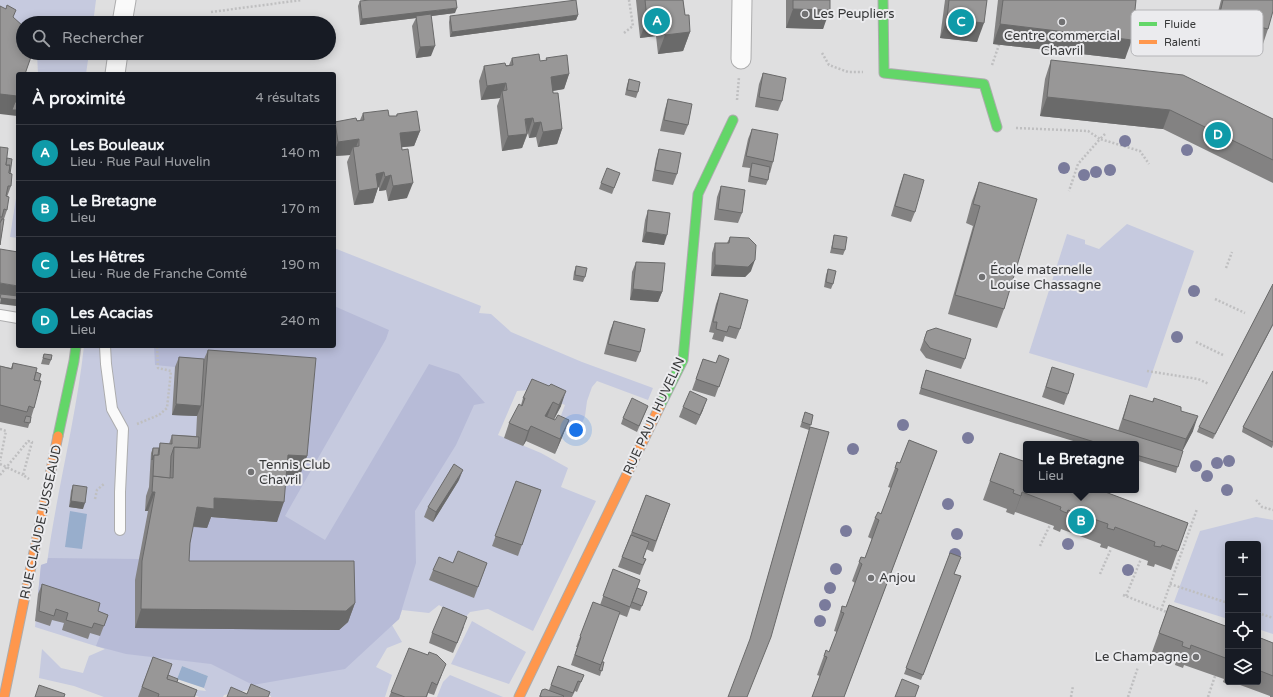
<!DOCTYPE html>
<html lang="fr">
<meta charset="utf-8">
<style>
:root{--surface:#171b24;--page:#20242c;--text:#f1f3f6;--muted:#9ea1a6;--line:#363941;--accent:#8c9099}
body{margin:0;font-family:"Varela Round",sans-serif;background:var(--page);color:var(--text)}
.controls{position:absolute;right:12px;bottom:12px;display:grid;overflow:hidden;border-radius:4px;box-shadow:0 2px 10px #0003}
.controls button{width:36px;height:36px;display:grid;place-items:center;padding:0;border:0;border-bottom:1px solid var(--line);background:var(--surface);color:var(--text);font:20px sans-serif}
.you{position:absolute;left:576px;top:430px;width:14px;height:14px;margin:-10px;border:3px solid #fff;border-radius:50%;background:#1a73e8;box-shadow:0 0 0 6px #1a73e833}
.badge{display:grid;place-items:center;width:26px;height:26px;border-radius:50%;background:var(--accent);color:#fff;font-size:13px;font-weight:700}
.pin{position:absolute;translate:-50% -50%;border:2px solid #fff;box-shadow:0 1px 4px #0006}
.popup{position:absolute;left:1023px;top:441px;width:116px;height:52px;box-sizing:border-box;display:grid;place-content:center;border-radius:4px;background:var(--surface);filter:drop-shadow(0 1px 3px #0005);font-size:13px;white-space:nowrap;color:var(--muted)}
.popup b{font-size:15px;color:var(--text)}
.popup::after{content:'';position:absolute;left:50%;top:100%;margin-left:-8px;border:8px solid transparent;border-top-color:var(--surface)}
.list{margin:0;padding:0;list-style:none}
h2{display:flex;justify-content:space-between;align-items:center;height:52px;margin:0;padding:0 16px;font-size:17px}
h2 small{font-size:13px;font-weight:400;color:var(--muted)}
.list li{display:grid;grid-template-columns:26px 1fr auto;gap:12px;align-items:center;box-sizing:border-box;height:56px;padding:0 16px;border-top:1px solid var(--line)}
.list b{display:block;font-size:15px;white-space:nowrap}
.list p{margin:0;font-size:13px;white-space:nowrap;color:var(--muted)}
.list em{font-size:13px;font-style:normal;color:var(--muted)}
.icon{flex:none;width:22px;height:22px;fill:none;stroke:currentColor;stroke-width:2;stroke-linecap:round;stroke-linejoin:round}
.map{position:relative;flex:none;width:1273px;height:697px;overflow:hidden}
.search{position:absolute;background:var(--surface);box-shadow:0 2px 10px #0003;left:16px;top:16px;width:320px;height:44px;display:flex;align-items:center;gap:10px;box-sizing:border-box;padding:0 14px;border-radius:22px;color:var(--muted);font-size:15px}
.panel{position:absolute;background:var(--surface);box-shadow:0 2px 10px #0003;left:16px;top:72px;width:320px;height:276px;border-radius:4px}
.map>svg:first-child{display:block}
</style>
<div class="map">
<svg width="1273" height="697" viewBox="0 0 1273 697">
<rect width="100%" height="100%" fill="#dfdfe0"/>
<g fill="#c6cadf">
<polygon points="0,0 96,0 93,23 23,23 23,27 0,8"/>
<polygon points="37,53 89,53 86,74 38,74"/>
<polygon points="18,185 18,238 10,237"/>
<polygon points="1127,224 1194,251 1147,388 1029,353 1067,234 1085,240 1085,244 1099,249"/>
<path d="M334,248L481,306L479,313L491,314L511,332L582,362L653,388L648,400L597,381L592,387L587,401L585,416L580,428L571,434L557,426L565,405L530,390L517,391L498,435L541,453L568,468L561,487L596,501L533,631L488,609L470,612L463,620L439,605L429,613L402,610L399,619L392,625L402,642L387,648L376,667L392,675L385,697H271V696L252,689L224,695L223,697H199L193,694L197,690L206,691L204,688L208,676L182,666L177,679L168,674L138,697H104L74,686L39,678L42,649L61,668L83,673L89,656L105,649L35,627L41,565L47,563C57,490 76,419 84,346H334Z"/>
<polygon points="1256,517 1273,520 1273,634 1258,629 1258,544 1228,544 1228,619 1174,602 1200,531"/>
<polygon points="472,621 526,652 509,684 451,664"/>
<polygon points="450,675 503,697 437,697 443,682"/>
</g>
<polygon fill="#b7bbd7" points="334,306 389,330 386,339 285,516 325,540 429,364 459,374 485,403 474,405 456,445 415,511 416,563 399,619 345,669 253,685 211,664 126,654 96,646 104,625 38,594 41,565 47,563 48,558 139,559 190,526 207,517 277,522 175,367 155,365 154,346 334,346"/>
<g fill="#98aecc">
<polygon points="70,511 87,514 82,549 65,547"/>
<polygon points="182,666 208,676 204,688 177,679"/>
</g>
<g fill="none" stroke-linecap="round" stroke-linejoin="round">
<g stroke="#acacad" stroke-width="12">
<g id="lane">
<polyline points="0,315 18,318"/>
<polyline points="105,346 106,364 112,409 123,429 120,492 120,530"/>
</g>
</g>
<g stroke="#acacad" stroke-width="21">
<g id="street">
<polyline points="122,23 126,0"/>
<polyline points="741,59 742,0"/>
<polyline points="115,74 118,53"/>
</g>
</g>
<g stroke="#acacad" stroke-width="11">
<g id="fast">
<polyline points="883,0 884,73 984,84 997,127"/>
<polyline points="660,406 683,360 698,194 733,120"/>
<polyline points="58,436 74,361 76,346"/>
</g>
</g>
<g stroke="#acacad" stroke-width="11">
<g id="slow">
<polyline points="4,697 58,436"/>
<polyline points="519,697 660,406"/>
</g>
</g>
<g stroke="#bfbfc0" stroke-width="2.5" stroke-dasharray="2 2" stroke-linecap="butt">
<polyline points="211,12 302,0"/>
<polyline points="624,33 633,26 629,0"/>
<polyline points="822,53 829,65 848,72 863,72"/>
<polyline points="992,65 1000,42"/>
<polyline points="737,100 739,77"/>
<polyline points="1016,128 1088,131 1100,139 1078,164 1069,191"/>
<polyline points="1105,134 1100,139 1140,151 1149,164"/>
<polyline points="1226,268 1232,252"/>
<polyline points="1215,299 1245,313"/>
<polyline points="1196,342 1223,355"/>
<polyline points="1147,371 1198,379 1209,384"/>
<polyline points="137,424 159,415 167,408 171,371 158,368 157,346"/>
<polyline points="0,429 6,431 0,461"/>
<polyline points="0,464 23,475"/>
<polyline points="0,475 28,441 32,442 23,475 29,479"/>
<polyline points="95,499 97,490 105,483"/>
<polyline points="1256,500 1262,507 1273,510"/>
<polyline points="1040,546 1050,525"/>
<polyline points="1100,574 1111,549"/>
<polyline points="1170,584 1228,603"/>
<polyline points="1123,595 1169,613"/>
<polyline points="1126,596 1141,559"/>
<polyline points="1161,610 1197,509"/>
<polyline points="1258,613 1273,618"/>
<polyline points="1071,697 1073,686"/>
<polyline points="1128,697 1138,667"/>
<polyline points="1208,697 1215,676"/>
</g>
<use href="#lane" stroke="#fafafa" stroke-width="10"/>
<use href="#street" stroke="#fafafa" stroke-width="19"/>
<use href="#fast" stroke="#63d668" stroke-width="9"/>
<use href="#slow" stroke="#ff974d" stroke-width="9"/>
</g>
<g fill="#7a7b9c">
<circle cx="1125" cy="141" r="6"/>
<circle cx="1187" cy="150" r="6"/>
<circle cx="1064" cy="168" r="6"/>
<circle cx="1110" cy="170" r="6"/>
<circle cx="1096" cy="172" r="6"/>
<circle cx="1084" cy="175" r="6"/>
<circle cx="1194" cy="291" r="6"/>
<circle cx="1177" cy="337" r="6"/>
<circle cx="903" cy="425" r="6"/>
<circle cx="968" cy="438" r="6"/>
<circle cx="853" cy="449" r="6"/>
<circle cx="1229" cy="461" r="6"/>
<circle cx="1217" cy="463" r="6"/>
<circle cx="1196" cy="466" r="6"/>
<circle cx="1207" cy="476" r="6"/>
<circle cx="1227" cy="490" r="6"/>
<circle cx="948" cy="504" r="6"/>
<circle cx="846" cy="531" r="6"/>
<circle cx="957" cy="534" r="6"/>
<circle cx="1068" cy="544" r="6"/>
<circle cx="955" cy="554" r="6"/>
<circle cx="836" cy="569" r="6"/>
<circle cx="1128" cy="570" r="6"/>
<circle cx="830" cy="588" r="6"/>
<circle cx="825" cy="605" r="6"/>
<circle cx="820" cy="621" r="6"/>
</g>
<g fill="#838282">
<polygon points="636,0 683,0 685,15 690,32 683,51 658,54 656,36 640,38"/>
<polygon points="786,0 830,0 823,29 786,28"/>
<polygon points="945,0 987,0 977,42 940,38"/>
<polygon points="998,0 1136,0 1125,59 993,44"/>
<polygon points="1221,0 1273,0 1268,29 1263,44 1213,32"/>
<polygon points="360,1 455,13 431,16 431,56 416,58 412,26 416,18 360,25 358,6"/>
<polygon points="578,15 576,20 450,37 449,22 450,16"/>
<polygon points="512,58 540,61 546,60 546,58 569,74 564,89 553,91 562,129 557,144 538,147 536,137 529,138 528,133 522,148 502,151 497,106 500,98 481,100 479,81 484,66 509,65"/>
<polygon points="1051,60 1273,119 1273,183 1163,129 1040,116 1045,79"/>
<polygon points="763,73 782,101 778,111 755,107 759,84"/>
<polygon points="629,79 638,92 636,98 625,95 627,85"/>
<polygon points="668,99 688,125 684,135 660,131 665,109"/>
<polygon points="363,113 389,116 396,116 397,114 420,131 414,146 402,147 407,198 388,201 386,190 379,191 379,187 378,187 373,203 354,205 347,162 350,155 334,156 334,126 335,122 360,120"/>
<polygon points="752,129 773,162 770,173 769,173 768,180 766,185 748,182 750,168 742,167 748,139"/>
<polygon points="0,147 7,158 10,174 11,186 7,197 7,210 4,219 0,245"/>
<polygon points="659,149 677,174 673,185 652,181 656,159"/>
<polygon points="904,174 915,212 911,222 891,216 900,185"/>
<polygon points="618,178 612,194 599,189 601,183"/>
<polygon points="979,182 1004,309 997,328 948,314 973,226 966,223 972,201"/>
<polygon points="721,186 742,213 738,223 714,220 717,197"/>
<polygon points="648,210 664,245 642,242 645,220"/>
<polygon points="834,235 845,250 843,255 830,253 833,240"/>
<polygon points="730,237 751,271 745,277 711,276 712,253 715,243 727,243"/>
<polygon points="636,262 662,292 658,302 630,300 632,272"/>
<polygon points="576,266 585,277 583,282 573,280 574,272"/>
<polygon points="828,269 833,284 831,289 824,287 826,275"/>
<polygon points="1273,284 1213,439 1197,432 1199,427"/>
<polygon points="720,293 740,329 736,339 725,336 723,342 712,339 714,333 709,332 716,304"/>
<polygon points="614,321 640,352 636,362 604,354 610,331"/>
<polygon points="927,331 965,359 961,369 926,358 920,350"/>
<polygon points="208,350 307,456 300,475 287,475 277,522 211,517 207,528 193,527 190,543 189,561 355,603 348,622 339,630 135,628 135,580 148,511 145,511 146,496 149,487 151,453 153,448 159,448 160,443 169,444 172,435 196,436 197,416 172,415 175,367 179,357 204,359"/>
<polygon points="44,354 51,360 49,365 41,364"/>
<polygon points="703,359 716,363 729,359 715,397 692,390"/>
<polygon points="13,363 36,372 34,408 28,428 0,422 0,366 11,368"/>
<polygon points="1052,367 1068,394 1064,405 1042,397"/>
<polygon points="926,370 1118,431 1130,395 1152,402 1154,398 1181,411 1193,431 1182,451 1176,473 1136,460 1136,444 1083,444 919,394"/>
<polygon points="1273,371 1273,445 1272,448 1242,432 1243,427"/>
<polygon points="532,379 561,406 554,420 569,420 563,435 555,454 526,441 523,446 504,438 509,423 521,405 523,398"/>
<polygon points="648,406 637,432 621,424 623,418"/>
<polygon points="683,407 703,410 696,425 679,417"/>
<polygon points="805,412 813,415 810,427 829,432 749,643 809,430 800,427"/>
<polygon points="909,440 937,451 844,697 812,697 820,676 817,675 826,650 829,652 837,632 834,631 842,606 846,607 855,583 852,581 861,557 865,558 872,539 868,537 875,518 878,512 881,514 891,488 888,487 895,468 897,462 900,463"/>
<polygon points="1000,453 1188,523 1171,570 1155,564 1154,567 1147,565 1148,561 1108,546 1107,549 1100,547 1101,544 1061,529 1060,532 1053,529 1054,526 1015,512 1014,515 1006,512 1007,509 983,500"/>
<polygon points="459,480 433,522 424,517 428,507"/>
<polygon points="516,481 541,490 518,556 492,546"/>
<polygon points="73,485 83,509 69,507 71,491"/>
<polygon points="646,495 670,504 653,552 646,549 643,558 646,559 640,575 618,567"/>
<polygon points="950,553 954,574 961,576 921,680 904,674"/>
<polygon points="453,563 487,563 474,598 429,580 433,570"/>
<polygon points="613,569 640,580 627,617 619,614 600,668 604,662 600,676 571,665 577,647 576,647 593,602 600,605"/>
<polygon points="42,584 98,611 108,615 100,636 90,633 88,639 62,630 64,623 52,620 50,626 35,621 38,594"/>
<polygon points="637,588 647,592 640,611 630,608"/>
<polygon points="1169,605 1228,627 1228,682 1231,682 1229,685 1223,682 1224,679 1184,665 1183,668 1175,665 1176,661 1152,652"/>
<polygon points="464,627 453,653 429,643 432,633"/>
<polygon points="1258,637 1273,643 1273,697 1270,697 1270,696 1232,682 1258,682"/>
<polygon points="153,657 167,679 197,690 195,697 197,697 138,697"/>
<polygon points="558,666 584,675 577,692 575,691 572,697 539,697 542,690 549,690"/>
<polygon points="442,674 434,695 428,693 427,697 389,697 391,692"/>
</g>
<g fill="#6a6a6a">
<polygon points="457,8 455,13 416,18 416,16 416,18 360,25 362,19"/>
<polygon points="793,9 830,10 823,29 786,28"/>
<polygon points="578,15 576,20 450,37 452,32"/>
<polygon points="663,17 656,36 640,38 647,19"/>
<polygon points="947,19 984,23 977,42 940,38"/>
<polygon points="1000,24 1132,40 1125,59 993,44"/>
<polygon points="690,32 683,51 658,54 665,35"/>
<polygon points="435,46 431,56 416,58 420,47"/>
<polygon points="569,74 564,89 545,92 551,77"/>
<polygon points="506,83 503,93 502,91 500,98 481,100 487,86"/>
<polygon points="18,88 18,114 17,116 0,114 0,94"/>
<polygon points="1047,97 1170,110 1163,129 1040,116"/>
<polygon points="533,118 528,133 525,119"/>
<polygon points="541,122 536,137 529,138 534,123"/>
<polygon points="562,129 557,144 538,147 543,132"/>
<polygon points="420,131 414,146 394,148 400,133"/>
<polygon points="527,134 522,148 502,151 508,136"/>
<polygon points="359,139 354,153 353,147 350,155 334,156 334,153 338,142"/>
<polygon points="384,172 379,187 371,188 376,174"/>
<polygon points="391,175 386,190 379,191 385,177"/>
<polygon points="413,183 407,198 388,201 393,186"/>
<polygon points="378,188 373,203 354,205 359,191"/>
<polygon points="646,232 667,235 664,245 642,242"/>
<polygon points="755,260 751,271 745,277 711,276 715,265"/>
<polygon points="0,283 18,286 18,301 17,301 16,306 0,304 1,294 0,296"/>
<polygon points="633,289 662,292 658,302 630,300"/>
<polygon points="1273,324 1273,325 1213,439 1215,434"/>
<polygon points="566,391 561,406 553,420 559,405"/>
<polygon points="707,399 703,410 696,425 700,415"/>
<polygon points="553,402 547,417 540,431 545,416"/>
<polygon points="176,404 201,406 197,416 172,415"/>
<polygon points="1198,416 1193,431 1181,454 1186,439"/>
<polygon points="569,420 563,435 555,454 560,439"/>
<polygon points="531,426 526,441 523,446 528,431"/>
<polygon points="288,455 307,456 300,475 281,475"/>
<polygon points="463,470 459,480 433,522 436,512"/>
<polygon points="152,492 155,492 148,511 145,511"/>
<polygon points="1022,492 1015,512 1014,515 1021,496"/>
<polygon points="214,498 284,502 277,522 211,517 207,528 190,526 197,507"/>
<polygon points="71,501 85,503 83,509 69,507"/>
<polygon points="355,603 348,622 339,630 135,628 141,609"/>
</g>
<g fill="#989797" stroke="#6a6a6a">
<polygon points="370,0 456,0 457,8 362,19 360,1"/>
<polygon points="576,0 578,15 452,32 450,16"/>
<polygon points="645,0 683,0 685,15 689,15 690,32 665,35 663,17 647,19"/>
<polygon points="793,0 830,0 830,10 793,9"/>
<polygon points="949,0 987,0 984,23 947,19"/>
<polygon points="1003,0 1136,0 1132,40 1000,24"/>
<polygon points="1223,0 1273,0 1273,11 1268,29 1219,17"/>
<polygon points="7,5 16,10 13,17 23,26 23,53 32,54 25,74 18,74 18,89 17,96 0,94 0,6 6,9"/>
<polygon points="431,14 435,46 420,47 416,16"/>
<polygon points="217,19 217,23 189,23"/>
<polygon points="539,54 540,61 547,60 546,58 567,55 569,74 551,77 553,93 558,93 562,129 543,132 541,122 534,123 533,118 525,119 527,134 508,136 502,91 507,90 506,83 487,86 484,66 505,63 506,66 513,65 512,58"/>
<polygon points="1051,60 1183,75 1273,119 1273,160 1170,110 1047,97"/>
<polygon points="763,73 786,78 782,101 759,97"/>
<polygon points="629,79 640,82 638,92 627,90"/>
<polygon points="18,98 18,110 12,110 15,102 16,102"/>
<polygon points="668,99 692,104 688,125 664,120"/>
<polygon points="388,110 389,116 397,116 397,114 417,111 420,131 400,133 402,150 408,149 413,183 393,186 391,175 385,177 384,172 376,174 378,188 359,191 353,147 359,146 359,139 338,142 335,122 356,118 357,121 364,120 363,113"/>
<polygon points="752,129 778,134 773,162 746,156"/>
<polygon points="0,147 8,148 6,165 10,165 9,173 12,174 11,186 8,186 6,196 9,197 7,210 4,209 2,217 0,217"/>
<polygon points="659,149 681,153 677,174 655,170"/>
<polygon points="7,158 12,159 10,174 9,173 10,165 6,165"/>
<polygon points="752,163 770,167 768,180 750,176"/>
<polygon points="607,168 620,173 614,188 601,183"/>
<polygon points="904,174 924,180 915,212 895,206"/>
<polygon points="979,182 1037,199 1004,309 955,295 980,206 973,204"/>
<polygon points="721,186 745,190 742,213 718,209"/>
<polygon points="648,210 670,213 667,235 646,232"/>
<polygon points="2,219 4,219 0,245 0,223"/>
<polygon points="834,235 847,237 845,250 832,248"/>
<polygon points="730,237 749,238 756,245 755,260 748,267 715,265 715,243 729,243"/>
<polygon points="0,249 18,252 18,286 0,283"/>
<polygon points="636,262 665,263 662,292 633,289"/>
<polygon points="576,266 587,268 585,277 575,275"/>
<polygon points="828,269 836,271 833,284 826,282"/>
<polygon points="1273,284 1273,324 1215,434 1199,427"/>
<polygon points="720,293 748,300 740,329 729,326 727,332 716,329 717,322 713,322"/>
<polygon points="1,294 18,296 18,300 0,298"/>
<polygon points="614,321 645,329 640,352 608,344"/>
<polygon points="936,328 971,339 965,359 930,348 924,340 927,331"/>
<polygon points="208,350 316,358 307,456 288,455 284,502 214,498 214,509 197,507 190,543 189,561 354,561 355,603 346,611 141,609 142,561 155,492 152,492 153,476 173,478 174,447 200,448"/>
<polygon points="44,354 52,355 51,360 43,358"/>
<polygon points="719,355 729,359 719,387 696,379 703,359 716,363"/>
<polygon points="179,357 204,359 201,406 176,404"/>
<polygon points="13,363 37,368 34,380 41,381 34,408 29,406 27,412 0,405 0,366 12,369"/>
<polygon points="1052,367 1074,374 1068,394 1046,387"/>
<polygon points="926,370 1183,451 1178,467 1136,455 1136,444 1101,444 921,388"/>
<polygon points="1273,371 1273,442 1243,427"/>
<polygon points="36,372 41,374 39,381 34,380"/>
<polygon points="532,379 549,386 551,384 566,391 559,405 553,402 545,416 555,420 558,415 569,420 560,439 531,426 528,431 509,423 519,404 522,406 525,398 523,398"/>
<polygon points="690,391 707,399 700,415 683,407"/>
<polygon points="1130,395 1153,402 1154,398 1181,407 1181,411 1198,416 1186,439 1123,419"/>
<polygon points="632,398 648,406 639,426 623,418"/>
<polygon points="805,412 813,415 811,425 802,422"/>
<polygon points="26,416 31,417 30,423 24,422"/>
<polygon points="810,427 829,432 771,637 747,697 728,697 750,639"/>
<polygon points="172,435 199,437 198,448 174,447 171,456 170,478 153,476 154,455 159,455 160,443 172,444"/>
<polygon points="909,440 937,451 844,697 812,697 827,657 824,656 826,650 829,652 844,613 841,612 842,606 846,607 862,564 859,562 861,557 865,558 879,520 875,518 878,512 881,514 898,469 895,468 897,462 900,463"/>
<polygon points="153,448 159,448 158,455 154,455 152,460"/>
<polygon points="1000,453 1026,462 1026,490 1100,490 1188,523 1178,551 1162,545 1161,547 1154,546 1155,542 1115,527 1114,530 1107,528 1108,524 1068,510 1067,513 1064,512 1060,510 1061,507 1022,492 1021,496 1013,493 1014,490 990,481"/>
<polygon points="454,464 463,470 436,512 428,507"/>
<polygon points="516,481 541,490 522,545 495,536"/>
<polygon points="73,485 87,487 85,503 71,501"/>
<polygon points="646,495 670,504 656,541 632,532"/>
<polygon points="631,535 649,542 643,558 646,559 643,565 622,557"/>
<polygon points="458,551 487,563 478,587 433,570 439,557 453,563"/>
<polygon points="950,553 961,557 954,574 961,576 923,675 906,668"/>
<polygon points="613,569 640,580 630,607 603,596"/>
<polygon points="42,584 100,603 98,611 108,615 104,626 94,623 92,628 66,620 68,613 56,609 54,616 39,611"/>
<polygon points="637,588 647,592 642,606 632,602"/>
<polygon points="593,602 620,612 601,665 575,655 581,637 580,636"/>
<polygon points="1169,605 1228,627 1228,659 1191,645 1190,649 1182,646 1183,642 1159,633"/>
<polygon points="443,607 467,617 457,643 432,633"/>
<polygon points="1258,637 1273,643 1273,676 1258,670"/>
<polygon points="409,648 428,655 429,652 437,655 446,664 437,685 432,682 426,697 405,697 391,692"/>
<polygon points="153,657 172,664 167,678 197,690 194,697 158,697 159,694 142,687"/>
<polygon points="602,662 604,662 602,671 599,670"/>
<polygon points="558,666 584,675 581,682 578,681 573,693 551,685"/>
<polygon points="168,675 178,679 177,682 167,679"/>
<polygon points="902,679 919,686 915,697 895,697"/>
<polygon points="251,684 270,692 268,697 227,697 231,687 247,694"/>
<polygon points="39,685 65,694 64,697 35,697"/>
<polygon points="545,689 564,696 563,697 542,697 540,696 542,690"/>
</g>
<g fill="#727273" stroke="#ebebee" stroke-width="1.5">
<circle cx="805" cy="14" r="4"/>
<circle cx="1062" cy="22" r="4"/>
<circle cx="982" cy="277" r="4"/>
<circle cx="251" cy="472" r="4"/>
<circle cx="871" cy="578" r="4"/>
<circle cx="1196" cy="657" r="4"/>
</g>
<g text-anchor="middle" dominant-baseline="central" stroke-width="4" stroke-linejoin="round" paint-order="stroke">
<g font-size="13" fill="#373839" stroke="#ebebee" text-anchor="start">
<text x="813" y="14">Les Peupliers</text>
<text x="1062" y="36" text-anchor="middle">Centre commercial<tspan x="1062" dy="15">Chavril</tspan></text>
<text x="990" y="270">École maternelle<tspan x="990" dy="15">Louise Chassagne</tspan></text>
<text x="259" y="465">Tennis Club<tspan x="259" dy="15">Chavril</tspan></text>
<text x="879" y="578">Anjou</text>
<text x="1188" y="657" text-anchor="end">Le Champagne</text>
</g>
<g font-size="13" fill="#373839" stroke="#ebebee">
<text transform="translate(654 416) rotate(-65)">RUE PAUL HUVELIN</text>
<text transform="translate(41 522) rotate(-78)">RUE CLAUDE JUSSEAUD</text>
</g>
</g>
<rect x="1131" y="10" width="132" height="46" rx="6" fill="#ebebee" stroke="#b5b5b8" stroke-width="1"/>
<rect x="1139" y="22" width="18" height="4" fill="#63d668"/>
<rect x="1139" y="40" width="18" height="4" fill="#ff974d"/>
<g font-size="11" fill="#373839">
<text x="1164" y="28">Fluide</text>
<text x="1164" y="46">Ralenti</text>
</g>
</svg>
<div class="controls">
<button>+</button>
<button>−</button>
<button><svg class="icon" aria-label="locate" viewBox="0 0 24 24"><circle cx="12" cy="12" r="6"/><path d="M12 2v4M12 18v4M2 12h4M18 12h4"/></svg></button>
<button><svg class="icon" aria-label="layers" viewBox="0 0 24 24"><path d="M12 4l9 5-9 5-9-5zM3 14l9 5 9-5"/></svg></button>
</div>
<div class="you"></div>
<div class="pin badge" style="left:657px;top:21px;background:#0f9aa8">A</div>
<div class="pin badge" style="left:1081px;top:521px;background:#0f9aa8">B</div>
<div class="popup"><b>Le Bretagne</b>Lieu</div>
<div class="pin badge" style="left:961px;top:22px;background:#0f9aa8">C</div>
<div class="pin badge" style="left:1218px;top:135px;background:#0f9aa8">D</div>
<div class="search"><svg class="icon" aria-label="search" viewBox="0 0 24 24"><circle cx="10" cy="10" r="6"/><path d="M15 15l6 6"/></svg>Rechercher</div>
<section class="panel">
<h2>À proximité<small>4 résultats</small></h2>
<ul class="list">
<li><span class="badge" style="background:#0f9aa8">A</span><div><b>Les Bouleaux</b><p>Lieu · Rue Paul Huvelin</p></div><em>140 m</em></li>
<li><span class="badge" style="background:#0f9aa8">B</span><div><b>Le Bretagne</b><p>Lieu</p></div><em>170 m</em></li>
<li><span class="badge" style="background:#0f9aa8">C</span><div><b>Les Hêtres</b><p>Lieu · Rue de Franche Comté</p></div><em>190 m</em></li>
<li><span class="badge" style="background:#0f9aa8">D</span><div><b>Les Acacias</b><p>Lieu</p></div><em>240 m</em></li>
</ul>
</section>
</div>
